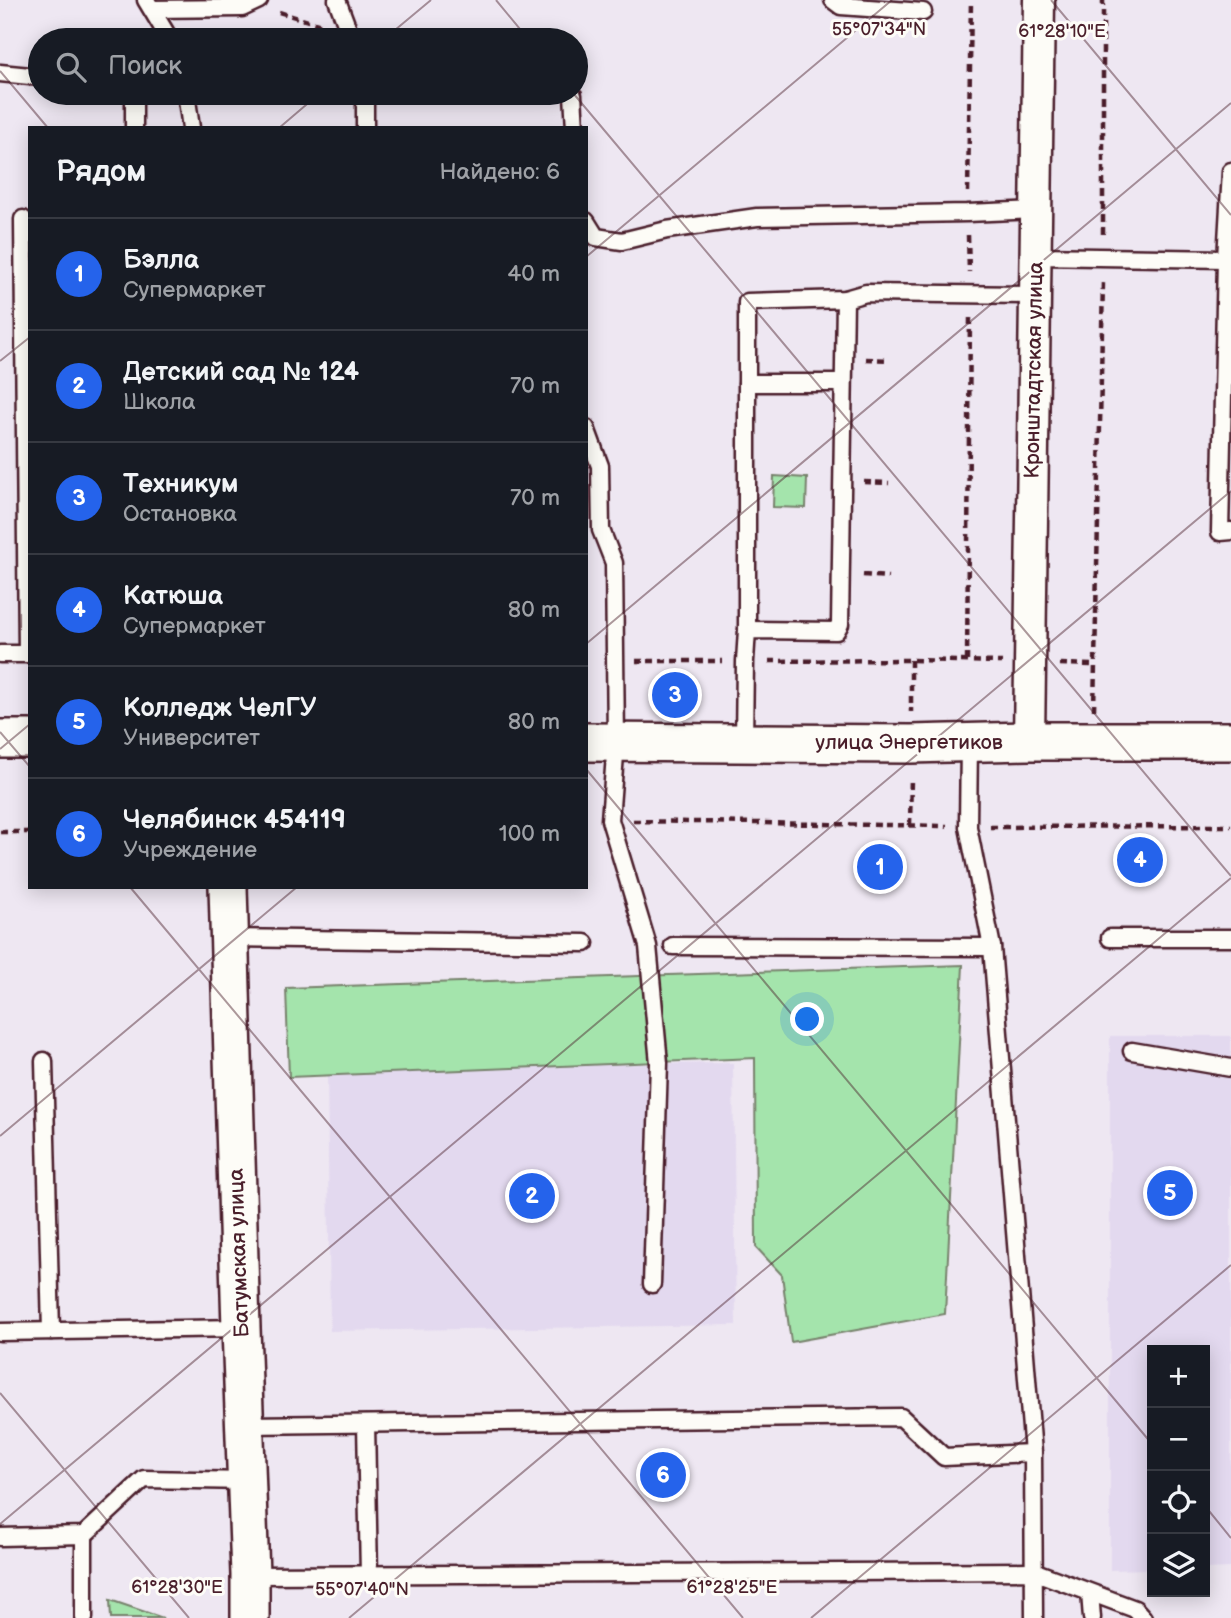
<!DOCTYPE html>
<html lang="ru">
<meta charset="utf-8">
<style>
:root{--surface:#171b24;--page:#242831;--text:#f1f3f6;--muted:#9ea1a6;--line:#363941;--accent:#2563eb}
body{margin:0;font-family:"Balsamiq Sans",sans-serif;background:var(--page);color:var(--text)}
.controls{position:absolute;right:21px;bottom:21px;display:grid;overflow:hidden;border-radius:0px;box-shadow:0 4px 18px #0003}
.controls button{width:63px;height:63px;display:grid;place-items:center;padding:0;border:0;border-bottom:2px solid var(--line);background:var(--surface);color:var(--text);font:35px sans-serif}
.you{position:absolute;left:808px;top:1020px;width:24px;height:24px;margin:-18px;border:5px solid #fff;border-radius:50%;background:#1a73e8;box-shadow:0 0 0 10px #1a73e833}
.badge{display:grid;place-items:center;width:46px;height:46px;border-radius:50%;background:var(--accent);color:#fff;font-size:23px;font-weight:700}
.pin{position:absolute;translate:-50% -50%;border:4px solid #fff;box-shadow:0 2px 7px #0006}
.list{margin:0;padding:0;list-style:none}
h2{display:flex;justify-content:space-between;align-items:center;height:91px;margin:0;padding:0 28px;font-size:30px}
h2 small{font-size:23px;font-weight:400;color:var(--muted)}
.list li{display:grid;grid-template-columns:46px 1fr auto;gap:21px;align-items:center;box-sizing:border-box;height:112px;padding:0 28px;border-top:2px solid var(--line)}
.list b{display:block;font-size:26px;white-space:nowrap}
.list p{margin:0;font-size:23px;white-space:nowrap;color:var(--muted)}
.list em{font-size:23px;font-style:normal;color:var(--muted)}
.icon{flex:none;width:38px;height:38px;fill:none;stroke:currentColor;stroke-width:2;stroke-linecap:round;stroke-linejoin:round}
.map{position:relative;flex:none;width:1231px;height:1618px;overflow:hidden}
.search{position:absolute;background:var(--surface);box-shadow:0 4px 18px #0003;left:28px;top:28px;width:560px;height:77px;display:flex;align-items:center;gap:18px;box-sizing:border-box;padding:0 24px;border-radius:38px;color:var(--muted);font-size:26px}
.panel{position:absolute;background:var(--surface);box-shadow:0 4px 18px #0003;left:28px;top:126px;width:560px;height:763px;border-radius:0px}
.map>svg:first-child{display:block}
</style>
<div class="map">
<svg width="1231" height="1618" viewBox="0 0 1231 1618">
<rect width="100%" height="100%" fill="#eee7f2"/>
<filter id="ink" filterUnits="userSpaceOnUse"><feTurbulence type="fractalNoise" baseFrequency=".0143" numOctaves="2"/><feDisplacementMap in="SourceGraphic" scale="14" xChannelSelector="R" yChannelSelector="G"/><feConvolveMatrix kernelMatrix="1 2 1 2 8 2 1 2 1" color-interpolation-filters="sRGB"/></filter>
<g filter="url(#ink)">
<g fill="#e3d9ef">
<polygon points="1110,1036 1231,1036 1231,1568 1205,1569 1205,1350 1152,1350 1152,1569 1110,1570"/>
<polygon points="733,1063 736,1325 330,1331 327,1068"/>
</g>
<g fill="#a4e4ac" stroke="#77826c" stroke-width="2">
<polygon points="774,476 807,478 806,508 773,507"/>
<polygon points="963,965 945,1314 791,1342 782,1275 756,1247 755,1058 289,1077 286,988"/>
<polygon points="110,1600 163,1618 111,1618"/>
</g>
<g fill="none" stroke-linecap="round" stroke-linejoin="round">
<g stroke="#4a1f2b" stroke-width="21">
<g id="service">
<polyline points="146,0 170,40"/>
<polyline points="337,0 352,40"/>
<polyline points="833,0 841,6 923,12"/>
<polyline points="152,9 242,8 259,0"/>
<polyline points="0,73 40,77"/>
<polyline points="134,93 134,128"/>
<polyline points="186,93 191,128"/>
<polyline points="365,93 365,128"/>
<polyline points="573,95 575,128"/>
<polyline points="1231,171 1226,259 1220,532 1231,531"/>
<polyline points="586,221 596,237 622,241 667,230 757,217 967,213 1036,210"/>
<polyline points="1035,256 1226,259"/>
<polyline points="747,383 843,383"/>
<polyline points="586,428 600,466 601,530 614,563 616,742 610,820 648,946 659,1063 652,1284"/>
<polyline points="747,630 747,302 845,299 866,293 1035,295"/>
<polyline points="0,654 27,654 23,219"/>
<polyline points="744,742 745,661 747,630 836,631 840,624 845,299"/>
<polyline points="969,742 968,827 992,947 1033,1453 1034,1618"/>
<polyline points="229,938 585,943"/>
<polyline points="1110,938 1231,938"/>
<polyline points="673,946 992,947"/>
<polyline points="1132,1051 1231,1068"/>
<polyline points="44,1061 51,1331"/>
<polyline points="0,1332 241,1328"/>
<polyline points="366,1424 369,1575"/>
<polyline points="246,1425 901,1417 944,1457 1033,1453"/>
<polyline points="84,1535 84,1618"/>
<polyline points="0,1537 84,1535 144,1479 247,1481"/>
<polyline points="250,1575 1033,1571 1135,1609 1143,1618"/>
<polyline points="1090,1593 1092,1618"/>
</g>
</g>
<g stroke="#4a1f2b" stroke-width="35">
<polyline id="minor" points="1029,741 1039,0"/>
</g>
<g stroke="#4a1f2b" stroke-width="42">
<g id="tertiary">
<polyline points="0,739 30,739"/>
<polyline points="586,742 911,744 1029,741 1231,741"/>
<polyline points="228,887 241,1328 250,1575 250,1618"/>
</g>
</g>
<g stroke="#4a1f2b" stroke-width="4.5" stroke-dasharray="7 5" stroke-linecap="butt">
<polyline points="279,12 321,25"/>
<polyline points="968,192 971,0"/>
<polyline points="1103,234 1103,0"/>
<polyline points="968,235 969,272"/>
<polyline points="866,359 889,360"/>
<polyline points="864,482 889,483"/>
<polyline points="863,575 888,577"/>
<polyline points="911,660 911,712"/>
<polyline points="636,661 722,661"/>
<polyline points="769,661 911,660 1002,662"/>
<polyline points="967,661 970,316"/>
<polyline points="1060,664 1095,665"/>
<polyline points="1094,710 1103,281"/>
<polyline points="633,821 947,826"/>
<polyline points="910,825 911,777"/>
<polyline points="990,827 1231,826"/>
<polyline points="0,832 30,832"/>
</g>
<use href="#service" stroke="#fdfcf7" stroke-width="16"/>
<use href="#minor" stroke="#fdfcf7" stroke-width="30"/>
<use href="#tertiary" stroke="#fdfcf7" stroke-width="37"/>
</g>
</g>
<path fill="none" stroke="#4a1f2b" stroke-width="2" stroke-opacity="0.45" d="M496,0L529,40M1051,0L1231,215M383,40L431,0M0,71L48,128M573,93L1231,876M279,128L320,93M586,257L892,0M0,361L30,337M586,644L1231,103M0,732L30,767M0,749L30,724M586,769L1152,1444M130,887L743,1618M0,1136L297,887M0,1393L189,1618M1205,1506L1231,1538M0,1524L1231,491M349,1618L1231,878M811,1618L1231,1265"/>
<g text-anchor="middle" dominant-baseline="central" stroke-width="6" stroke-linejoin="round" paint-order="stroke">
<g font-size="21" fill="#4a1f2b" stroke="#fdfcf7">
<text transform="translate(1034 370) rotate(-89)">Кронштадтская улица</text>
<text x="909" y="742">улица Энергетиков</text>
<text transform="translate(239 1253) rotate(-92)">Батумская улица</text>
</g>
</g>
<g font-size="18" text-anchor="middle" fill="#4a1f2b" stroke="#fdfcf7" stroke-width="6" stroke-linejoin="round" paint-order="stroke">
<text x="879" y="35">55°07'34"N</text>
<text x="1062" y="37">61°28'10"E</text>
<text x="177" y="1593">61°28'30"E</text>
<text x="732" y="1593">61°28'25"E</text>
<text x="362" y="1595">55°07'40"N</text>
</g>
</svg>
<div class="controls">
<button>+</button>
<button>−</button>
<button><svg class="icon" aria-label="locate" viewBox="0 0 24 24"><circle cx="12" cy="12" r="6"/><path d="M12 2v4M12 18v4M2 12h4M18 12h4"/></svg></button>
<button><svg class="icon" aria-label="layers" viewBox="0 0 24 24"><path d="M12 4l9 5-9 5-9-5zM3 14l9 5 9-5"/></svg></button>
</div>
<div class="you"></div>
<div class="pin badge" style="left:880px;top:867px">1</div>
<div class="pin badge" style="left:532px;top:1196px">2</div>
<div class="pin badge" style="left:675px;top:695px">3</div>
<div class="pin badge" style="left:1140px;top:860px">4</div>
<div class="pin badge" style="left:1170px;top:1193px">5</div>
<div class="pin badge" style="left:663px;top:1475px">6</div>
<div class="search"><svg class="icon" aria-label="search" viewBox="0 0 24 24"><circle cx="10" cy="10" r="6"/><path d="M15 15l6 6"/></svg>Поиск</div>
<section class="panel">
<h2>Рядом<small>Найдено: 6</small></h2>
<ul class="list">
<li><span class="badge">1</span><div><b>Бэлла</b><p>Супермаркет</p></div><em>40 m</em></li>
<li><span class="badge">2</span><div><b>Детский сад № 124</b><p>Школа</p></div><em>70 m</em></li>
<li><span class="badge">3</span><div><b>Техникум</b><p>Остановка</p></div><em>70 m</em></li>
<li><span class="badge">4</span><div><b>Катюша</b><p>Супермаркет</p></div><em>80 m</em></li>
<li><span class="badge">5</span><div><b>Колледж ЧелГУ</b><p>Университет</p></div><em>80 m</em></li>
<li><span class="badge">6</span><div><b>Челябинск 454119</b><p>Учреждение</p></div><em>100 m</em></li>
</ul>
</section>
</div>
